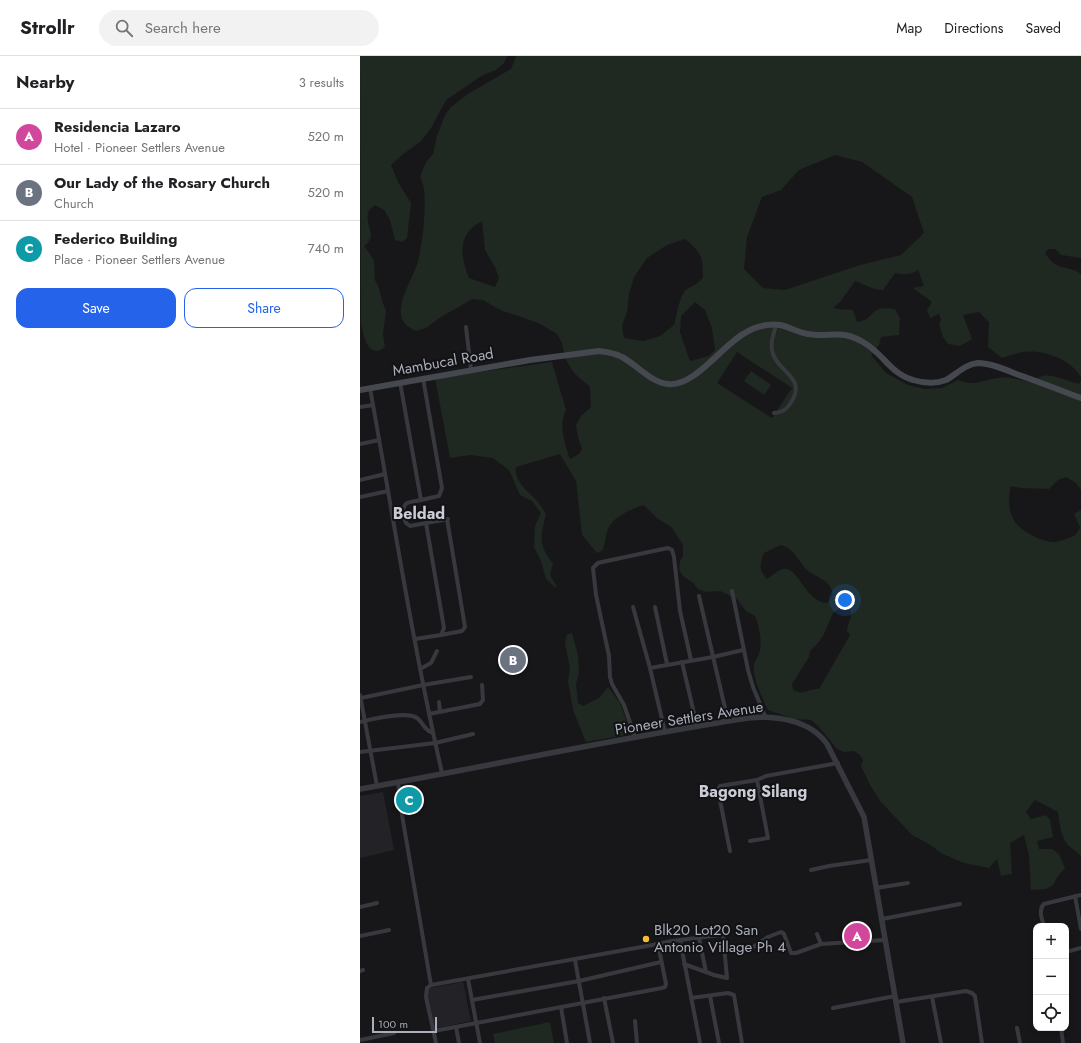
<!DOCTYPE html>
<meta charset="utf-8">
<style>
:root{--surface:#fff;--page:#f2f2f2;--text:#202124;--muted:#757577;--line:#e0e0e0;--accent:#2563eb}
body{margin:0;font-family:Jost,sans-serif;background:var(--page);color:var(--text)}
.controls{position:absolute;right:12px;bottom:12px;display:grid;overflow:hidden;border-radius:8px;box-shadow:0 2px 6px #0003}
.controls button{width:36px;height:36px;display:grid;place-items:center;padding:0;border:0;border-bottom:1px solid var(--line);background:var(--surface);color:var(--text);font:20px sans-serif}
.scale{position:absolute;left:12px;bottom:10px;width:65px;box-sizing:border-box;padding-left:4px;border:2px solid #a9aeba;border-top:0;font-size:11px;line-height:14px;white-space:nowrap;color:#a9aeba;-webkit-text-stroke:3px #121215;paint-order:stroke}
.you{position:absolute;left:485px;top:544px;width:14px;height:14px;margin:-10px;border:3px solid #fff;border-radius:50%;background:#1a73e8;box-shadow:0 0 0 6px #1a73e833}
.badge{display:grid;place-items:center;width:26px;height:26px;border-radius:50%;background:var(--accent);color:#fff;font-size:13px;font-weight:700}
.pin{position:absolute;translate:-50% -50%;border:2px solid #fff;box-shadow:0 1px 4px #0006}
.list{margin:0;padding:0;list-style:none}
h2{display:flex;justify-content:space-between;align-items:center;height:52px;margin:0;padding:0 16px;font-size:17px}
h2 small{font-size:13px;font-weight:400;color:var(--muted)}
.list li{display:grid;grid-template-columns:26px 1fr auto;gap:12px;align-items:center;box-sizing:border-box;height:56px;padding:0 16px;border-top:1px solid var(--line)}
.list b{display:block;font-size:15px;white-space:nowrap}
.list p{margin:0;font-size:13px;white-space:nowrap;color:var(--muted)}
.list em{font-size:13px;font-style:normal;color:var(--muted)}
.actions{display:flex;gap:8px;padding:12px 16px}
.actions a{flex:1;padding:9px 0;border:1px solid var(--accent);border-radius:12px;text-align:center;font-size:14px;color:var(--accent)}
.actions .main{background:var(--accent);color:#fff}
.icon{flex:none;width:22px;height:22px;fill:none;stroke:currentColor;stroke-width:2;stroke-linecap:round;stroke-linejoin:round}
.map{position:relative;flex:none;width:721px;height:987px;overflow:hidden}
header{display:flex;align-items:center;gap:24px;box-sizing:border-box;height:56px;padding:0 20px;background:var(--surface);border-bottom:1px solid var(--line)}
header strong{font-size:19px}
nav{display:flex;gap:22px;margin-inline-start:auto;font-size:14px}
.search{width:280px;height:36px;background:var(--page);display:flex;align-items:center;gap:10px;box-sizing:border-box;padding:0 14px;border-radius:22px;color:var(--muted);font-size:15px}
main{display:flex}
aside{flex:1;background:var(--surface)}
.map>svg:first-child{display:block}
</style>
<header>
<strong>Strollr</strong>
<div class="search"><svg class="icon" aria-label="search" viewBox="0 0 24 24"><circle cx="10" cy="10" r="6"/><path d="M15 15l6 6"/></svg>Search here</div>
<nav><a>Map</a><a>Directions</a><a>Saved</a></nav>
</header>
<main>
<aside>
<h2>Nearby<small>3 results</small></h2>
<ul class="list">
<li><span class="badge" style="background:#d1479c">A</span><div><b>Residencia Lazaro</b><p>Hotel · Pioneer Settlers Avenue</p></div><em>520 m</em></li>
<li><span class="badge" style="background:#6b7280">B</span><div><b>Our Lady of the Rosary Church</b><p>Church</p></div><em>520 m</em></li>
<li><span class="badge" style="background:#0f9aa8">C</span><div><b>Federico Building</b><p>Place · Pioneer Settlers Avenue</p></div><em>740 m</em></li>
</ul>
<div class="actions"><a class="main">Save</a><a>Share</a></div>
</aside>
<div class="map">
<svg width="721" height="987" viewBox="0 0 721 987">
<rect width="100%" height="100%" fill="#17171a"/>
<g fill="#232327">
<polygon points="23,736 34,794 0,802 0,740"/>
<polygon points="103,926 111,965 72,973 65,938 70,932"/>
</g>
<g fill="#1f2821" fill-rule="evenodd">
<path d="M0,0H147L144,7L136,14L123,19L86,44L70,74L60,86L42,99L31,109L38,126L51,147L47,182L42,186L35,184L30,164L24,154L15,149L9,154C8,157 7,161 8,164C9,176 16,180 4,190L10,198L14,205L15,224L19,232L22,245L26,255L23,278L25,291C8,305 3,278 1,267Z"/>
<path d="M156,0H721V202L701,199L695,193H688L685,197C698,217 707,208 721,218V321C710,303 683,293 663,296C656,297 649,300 642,302L628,291L629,266L619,256L603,259L612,283L600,290L588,288L583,281L579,268L581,264L579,258L570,262L567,254L572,246L553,232L564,230L558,214C551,219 543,219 535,217L523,234C512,234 505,228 495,225L481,245L473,252C479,254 486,253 493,254L497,266C511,264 509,258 517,254C522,251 529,253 535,253L540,262L539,279L521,281L519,289L511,299L526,317L548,329L565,333L582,332L598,324C615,331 621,324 638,322C649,320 662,324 673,327C675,325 678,322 680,321C689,316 709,326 719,328L721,324V434L716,427L706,421L698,424L689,433L661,432L651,430C648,440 648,456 655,466C661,475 683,487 695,486C698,486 713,481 715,479C717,477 719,474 720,471L714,458L721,454V801C718,796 714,794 709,790C700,781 700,768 698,756L675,744L666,756L671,763L686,759L690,764L693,781L677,785L679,793H692L699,798L705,812L698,820L693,829L686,833L671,834L669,799L664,779L650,787L652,818L641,820L637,803L629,812L604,807L583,798L567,787L552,779L521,746L510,729L501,710L503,704L500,699L494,695L484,696L477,693L459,671L451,664L434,663L408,654C402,641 393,624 394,609C395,604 399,600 400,594C402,583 399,570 395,560L386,555L377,543L360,535L345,536L338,533L333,527L322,519L319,513L320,505L323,500V488C318,483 316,477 312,472C308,467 301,466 297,462C292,458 289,453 283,449C270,454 251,461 247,476C245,483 245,489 242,495L237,497L222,479L216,425L200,398L156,411C154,426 168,435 177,445C181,449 183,454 186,458C180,482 178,488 193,508L190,519L196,529V532L186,523L181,505L174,491L175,470L181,457L172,445L160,439L149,414L133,402L110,399L90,402L75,322L192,306L206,354C198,369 205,388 210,403L219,398L222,393L218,381L216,369L221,360L231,351L230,331L214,317L205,302L202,287L197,278L180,268L159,260L142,255L123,244L113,243L79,262L66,272L56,275C50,272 44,269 42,263C36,246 54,221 58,205C63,186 66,153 64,134C64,129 61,124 60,120L66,106L73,98L77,80L85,59L91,51L108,38L151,13ZM475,99L502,106L552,141L564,177L541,199L500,209L425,234L403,232L384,213L387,181L402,141L421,134L439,114ZM122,165L125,194L135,211L139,222L135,231L109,222C100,200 97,178 122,165ZM325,183C342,198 343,200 343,222C336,229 334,229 327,233C319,239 317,260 314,269L300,280L283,285L264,282L262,270L267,256L269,238L274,221L287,202L307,189ZM335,246L345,254L352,272L355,294L349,300L330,305L320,276L321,260ZM377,296L432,332L412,362L357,327ZM421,489C433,492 437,503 445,512C452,520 459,520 466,526C473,532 475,541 467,547C445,546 438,509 423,513C419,514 411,520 407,523C398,513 400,508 404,497ZM482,550H489C494,559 488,566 487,575L490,579L459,633C448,632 444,640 433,634L432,628L449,601L450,595L457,588L463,580L473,557Z"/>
<polygon points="391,315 411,329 404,339 384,325"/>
<polygon points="212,577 218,599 219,616 216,628 218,647 223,650 239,642 248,631 260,647 271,678 226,686 213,654 208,625 210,613 205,587 207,578"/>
<polygon points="190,966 194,987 135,987 133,978"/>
</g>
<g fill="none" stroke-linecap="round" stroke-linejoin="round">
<g stroke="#38393f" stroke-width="4">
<polyline points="106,271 111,314"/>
<path d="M10,332C33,460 53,590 82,717"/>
<polyline points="0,351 13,349"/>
<path d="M414,357C421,357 426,354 430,348C448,322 420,318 413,298C409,288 414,278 416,268"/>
<polyline points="0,388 19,384"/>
<polyline points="0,424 25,418"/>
<polyline points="0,441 28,435"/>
<polyline points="61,444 79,440 82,432 63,322"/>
<polyline points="43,459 46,467 50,470 88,463"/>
<path d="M33,461L43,459C43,444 48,447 61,444L40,326"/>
<polyline points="372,535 388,614 393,631 405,660"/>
<polyline points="339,540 368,665"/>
<polyline points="273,551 290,612 305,676"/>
<polyline points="295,551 307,608"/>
<polyline points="81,579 102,575 105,571 87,463"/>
<polyline points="55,583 81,579 84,572 66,467"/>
<polyline points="322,606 337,670"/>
<polyline points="290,612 353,601 383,594"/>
<polyline points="60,613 71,607 77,595"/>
<polyline points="0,639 17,730"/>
<polyline points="1,642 63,629 111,621"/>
<polyline points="79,646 80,656"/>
<polyline points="69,658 120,648 123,644 122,629"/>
<path d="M0,666C12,663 47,655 57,662C64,667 63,674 73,677"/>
<polyline points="275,681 264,649 252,628 250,621 249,600 236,539 233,512 238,507 242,506 303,493 308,492 312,494 314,501 320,555 331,604"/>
<polyline points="0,696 75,687 113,678"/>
<polyline points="38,726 42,759 71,929"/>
<polyline points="390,785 408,782 397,724"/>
<polyline points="370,795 358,734 360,730 397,724 406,720 478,707"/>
<polyline points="451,814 469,810 511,804"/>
<polyline points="516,832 548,827"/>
<polyline points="715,840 721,873"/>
<polyline points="0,851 17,847"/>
<polyline points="522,863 600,848"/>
<path d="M684,870C682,863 678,854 684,848L721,839"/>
<polyline points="0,880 29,874"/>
<polyline points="339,882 346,916"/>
<polyline points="320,884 340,987"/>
<polyline points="298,888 312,885 368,878"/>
<polyline points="461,888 525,884"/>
<polyline points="389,894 408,881 421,876 424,878 431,897 436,897 461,888 457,878"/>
<polyline points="706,896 721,892"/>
<polyline points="215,904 230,987"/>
<polyline points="324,908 354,919 367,922 363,879"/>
<polyline points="0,915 3,914"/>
<polyline points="108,923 120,987"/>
<polyline points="350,940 359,987"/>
<polyline points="572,941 581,987"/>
<polyline points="244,942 253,987"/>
<polyline points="331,942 368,937 374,939 382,987"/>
<polyline points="112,944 219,925 301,906"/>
<polyline points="536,946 606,935 612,937 615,940 622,987"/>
<polyline points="201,951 207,987"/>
<polyline points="473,952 535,940"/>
<polyline points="275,965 277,987"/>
<polyline points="96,971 99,987"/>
<polyline points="657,972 660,987"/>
<polyline points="701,972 703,987"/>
<polyline points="74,975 302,932 305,931 306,928 298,888 71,929 67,932 66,941 76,987"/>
<polyline points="0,984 34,977"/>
</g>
<path stroke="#38393f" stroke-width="5.5" d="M0,733C130,710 258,682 388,662C416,659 450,664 467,688L504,761L543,987"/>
<path stroke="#46484f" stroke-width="6" d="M0,334L170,304L239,295C247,296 255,297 262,301C277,309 290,326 308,328C335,331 362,289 385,277C391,273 400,270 407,269C425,266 433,276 448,278C471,282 482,272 506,288C524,299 531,318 553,324C563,327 576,328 586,324C597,318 605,308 618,307C630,307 644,313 656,318C678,325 699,334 721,342"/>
</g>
<circle fill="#f5bc34" stroke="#121215" stroke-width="1.5" cx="286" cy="883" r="4"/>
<g text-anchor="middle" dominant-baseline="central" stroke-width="4" stroke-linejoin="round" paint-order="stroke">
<g font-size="15" fill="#a9aeba" stroke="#121215">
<text transform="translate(83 306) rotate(-10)">Mambucal Road</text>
<text transform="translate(329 662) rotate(-9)">Pioneer Settlers Avenue</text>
</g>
<g font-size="15" fill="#a9aeba" stroke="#121215" text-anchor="start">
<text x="294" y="874">Blk20 Lot20 San<tspan x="294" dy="17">Antonio Village Ph 4</tspan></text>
</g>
<g font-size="16" font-weight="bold" fill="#cacdd5" stroke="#121215">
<text x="59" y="457">Beldad</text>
<text x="393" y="735">Bagong Silang</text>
</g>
</g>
</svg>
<div class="controls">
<button>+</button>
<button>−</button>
<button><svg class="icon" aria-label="locate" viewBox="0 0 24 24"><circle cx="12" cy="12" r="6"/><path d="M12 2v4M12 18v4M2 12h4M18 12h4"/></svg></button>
</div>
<div class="scale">100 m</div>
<div class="you"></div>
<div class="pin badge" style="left:497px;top:880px;background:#d1479c">A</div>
<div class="pin badge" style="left:153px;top:604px;background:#6b7280">B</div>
<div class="pin badge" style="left:49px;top:744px;background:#0f9aa8">C</div>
</div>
</main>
